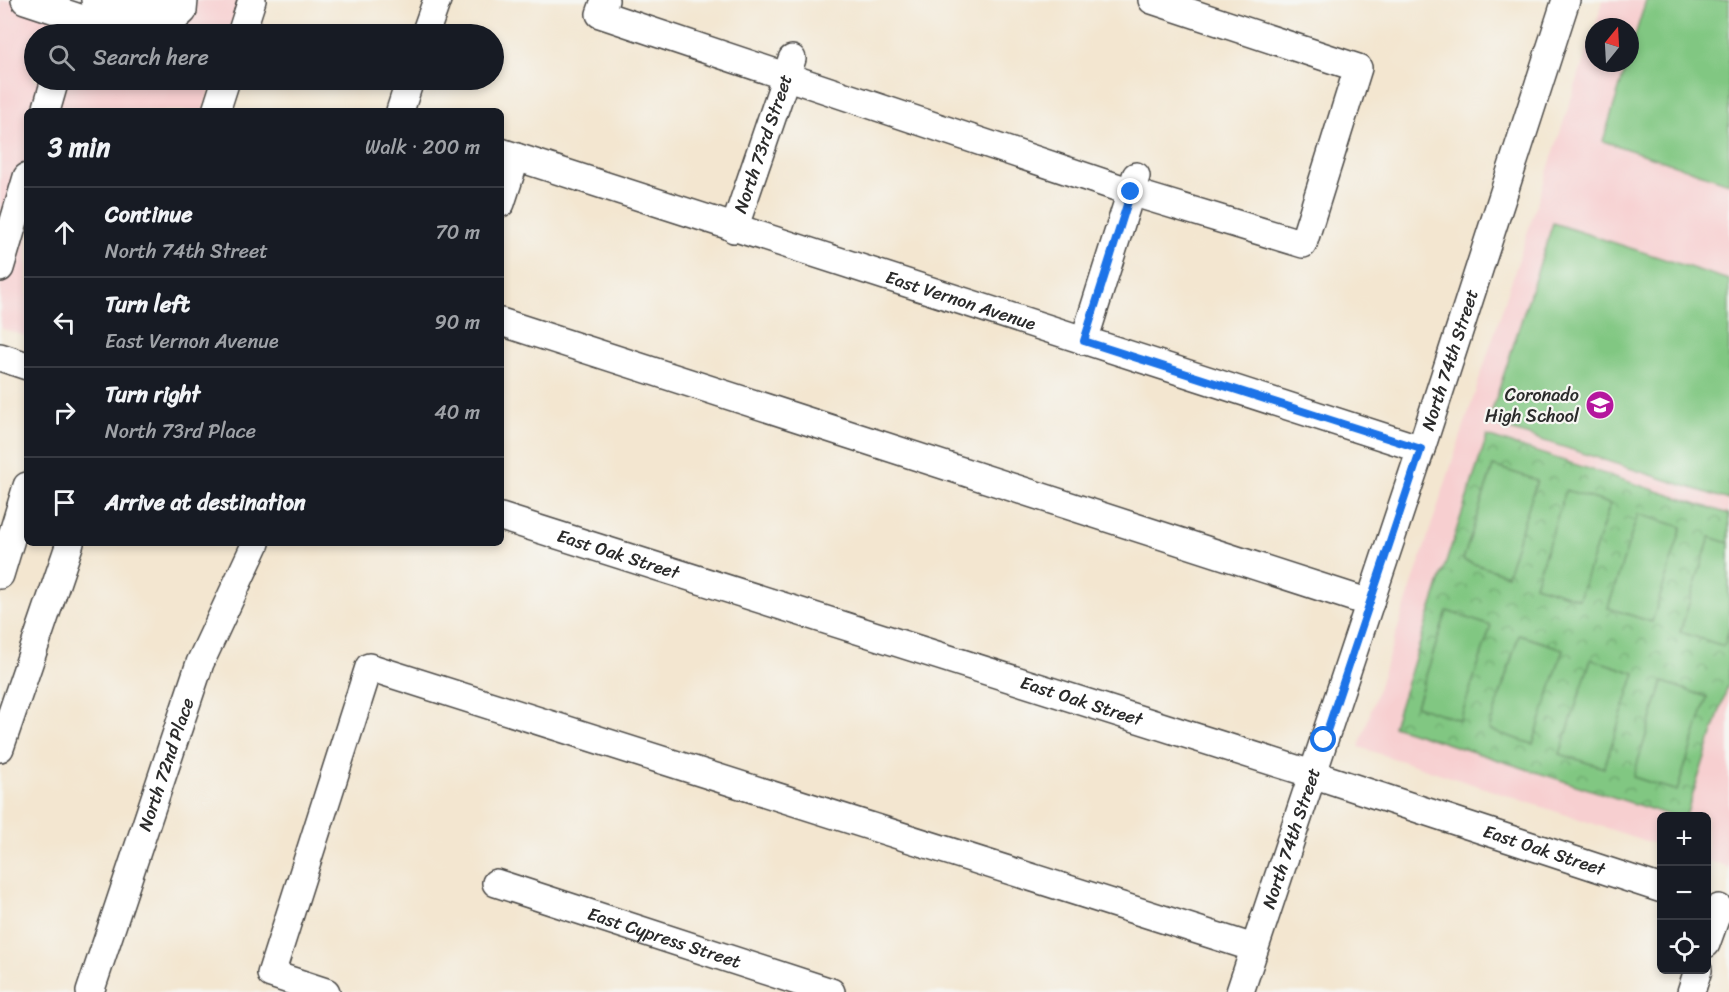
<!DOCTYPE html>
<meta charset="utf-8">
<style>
:root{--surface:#171b24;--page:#20242c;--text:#f1f3f6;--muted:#9ea1a6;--line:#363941}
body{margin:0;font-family:Sriracha,sans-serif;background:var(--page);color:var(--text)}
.controls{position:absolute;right:18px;bottom:18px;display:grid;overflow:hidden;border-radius:9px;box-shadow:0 3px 9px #0003}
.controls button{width:54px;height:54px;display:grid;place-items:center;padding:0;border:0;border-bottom:2px solid var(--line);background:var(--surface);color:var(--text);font:30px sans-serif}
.compass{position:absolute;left:1585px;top:18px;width:54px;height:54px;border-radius:50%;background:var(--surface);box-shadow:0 3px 9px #0003;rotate:18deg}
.stop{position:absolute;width:18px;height:18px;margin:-14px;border:4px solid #1a73e8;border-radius:50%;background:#fff}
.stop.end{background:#1a73e8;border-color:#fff;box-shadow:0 2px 6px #0008}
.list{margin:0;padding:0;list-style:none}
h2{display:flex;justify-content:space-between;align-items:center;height:78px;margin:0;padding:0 24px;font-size:26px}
h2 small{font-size:20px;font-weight:400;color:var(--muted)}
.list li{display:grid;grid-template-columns:39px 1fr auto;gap:18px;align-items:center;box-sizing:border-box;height:90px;padding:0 24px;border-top:2px solid var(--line)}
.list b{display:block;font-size:22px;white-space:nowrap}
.list p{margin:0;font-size:20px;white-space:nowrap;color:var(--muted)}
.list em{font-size:20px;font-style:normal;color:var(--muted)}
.icon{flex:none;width:33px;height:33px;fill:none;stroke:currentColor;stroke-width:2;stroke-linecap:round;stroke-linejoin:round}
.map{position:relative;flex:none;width:1729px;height:992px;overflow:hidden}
.search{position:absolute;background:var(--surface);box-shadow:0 3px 9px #0003;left:24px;top:24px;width:480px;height:66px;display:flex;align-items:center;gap:15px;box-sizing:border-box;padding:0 21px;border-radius:33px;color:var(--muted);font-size:22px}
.panel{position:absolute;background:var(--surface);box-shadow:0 3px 9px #0003;left:24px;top:108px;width:480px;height:438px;border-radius:9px}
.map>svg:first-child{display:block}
</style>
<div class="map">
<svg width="1729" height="992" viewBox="0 0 1729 992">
<defs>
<pattern id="park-crowns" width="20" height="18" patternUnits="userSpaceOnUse" patternTransform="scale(1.5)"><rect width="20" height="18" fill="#81c782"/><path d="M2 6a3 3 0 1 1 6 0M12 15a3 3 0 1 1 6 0" fill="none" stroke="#6aa26b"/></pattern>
</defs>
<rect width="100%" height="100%" fill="#f6f6f2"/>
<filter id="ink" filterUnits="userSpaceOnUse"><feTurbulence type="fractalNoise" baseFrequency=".0167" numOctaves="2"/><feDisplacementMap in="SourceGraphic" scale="12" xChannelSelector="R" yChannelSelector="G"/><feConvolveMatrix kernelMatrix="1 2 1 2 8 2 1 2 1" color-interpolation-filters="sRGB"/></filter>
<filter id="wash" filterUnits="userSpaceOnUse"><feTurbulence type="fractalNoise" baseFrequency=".008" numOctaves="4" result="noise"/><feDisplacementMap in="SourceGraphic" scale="24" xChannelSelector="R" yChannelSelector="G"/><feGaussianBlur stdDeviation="1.35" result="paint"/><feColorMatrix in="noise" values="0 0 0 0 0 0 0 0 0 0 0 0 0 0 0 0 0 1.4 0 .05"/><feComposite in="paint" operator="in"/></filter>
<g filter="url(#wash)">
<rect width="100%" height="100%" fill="#f3e6d0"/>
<g fill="#f7cfd0">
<polygon points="0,0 240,0 228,34 34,34 34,80 213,80 203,111 27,111 27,337 0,328"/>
<polygon points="1603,0 1729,0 1729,868 1707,860 1706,816 1662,816 1661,846 1359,747 1594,29 1594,63 1630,63 1630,27 1595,27"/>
</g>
<polygon fill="url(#park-crowns)" stroke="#567956" stroke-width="1.5" points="1487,436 1729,514 1729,682 1686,816 1672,816 1393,726"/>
<g fill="#81c782" stroke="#567956" stroke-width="1.5">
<polygon points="1646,0 1729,0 1729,183 1603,141 1627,63 1630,63 1630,52"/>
<polygon points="1553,223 1729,280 1729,500 1488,423"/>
<polygon points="1493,466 1537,480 1507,575 1463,560"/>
<polygon points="1566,490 1610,504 1579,599 1535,585"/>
<polygon points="1638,514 1682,527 1652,622 1608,608"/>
<polygon points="1710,537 1729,543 1729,630 1724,646 1680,632"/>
<polygon points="1447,611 1491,626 1460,720 1416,706"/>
<polygon points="1519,635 1563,649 1533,744 1489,730"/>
<polygon points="1591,659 1635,673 1604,768 1560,754"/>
<polygon points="1663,682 1707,697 1677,791 1633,777"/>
</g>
</g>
<g filter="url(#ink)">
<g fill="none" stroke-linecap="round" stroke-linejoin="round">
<g stroke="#494744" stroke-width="30">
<g id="minor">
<polyline points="25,0 128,34 149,33 167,26 183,11 184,0"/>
<polyline points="95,0 133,10 153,10 161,0"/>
<polyline points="605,0 600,14 1131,192 1303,244 1358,68 1152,0"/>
<polyline points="241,34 252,0"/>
<polyline points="425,34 437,0"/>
<polyline points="46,111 55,80"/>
<polyline points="216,111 226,80"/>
<polyline points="400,111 410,80"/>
<path id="s1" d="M501,152L1421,449"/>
<polyline points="501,203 516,157"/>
<path id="s2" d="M734,229L792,59"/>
<polyline points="0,268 27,177"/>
<polyline points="501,322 1370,603"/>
<polyline points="1084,341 1136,176"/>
<polyline points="0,357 27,366"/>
<path id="s3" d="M501,517L1312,774L1662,889"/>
<polyline points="0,575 27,486"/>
<polyline points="0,748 70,543"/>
<path id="s4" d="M496,883L831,992"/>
<polyline points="1706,944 1719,908"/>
<path id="s5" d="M90,992L200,663L256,543"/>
<polyline points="326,992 271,974 369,667 1254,948"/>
<path id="s6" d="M1240,992L1421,449L1566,0"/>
<polyline points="1691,992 1698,970"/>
</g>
</g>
<use href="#minor" stroke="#fff" stroke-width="27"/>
</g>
</g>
<g fill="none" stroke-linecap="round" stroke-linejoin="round" filter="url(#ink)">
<polyline stroke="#1a73e8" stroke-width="8" points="1131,192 1084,341 1421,449 1324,740"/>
</g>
<defs>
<g id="school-disc" transform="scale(1.5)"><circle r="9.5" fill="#b5179e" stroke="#f6f6f2"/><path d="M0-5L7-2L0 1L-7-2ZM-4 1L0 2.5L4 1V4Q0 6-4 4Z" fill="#fff"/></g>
</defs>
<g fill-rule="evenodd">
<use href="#school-disc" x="1600" y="405"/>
</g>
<g text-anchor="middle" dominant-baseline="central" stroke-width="4.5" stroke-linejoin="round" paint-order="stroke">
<g font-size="18" fill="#2b2b2b" stroke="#f6f6f2">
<text stroke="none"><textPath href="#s2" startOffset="90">North 73rd Street</textPath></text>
<text stroke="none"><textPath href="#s1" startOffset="483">East Vernon Avenue</textPath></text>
<text stroke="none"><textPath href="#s6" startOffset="666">North 74th Street</textPath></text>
<text stroke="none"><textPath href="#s3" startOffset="123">East Oak Street</textPath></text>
<text stroke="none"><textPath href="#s3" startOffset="609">East Oak Street</textPath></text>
<text stroke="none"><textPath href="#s5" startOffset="240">North 72nd Place</textPath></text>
<text stroke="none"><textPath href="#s6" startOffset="162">North 74th Street</textPath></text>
<text stroke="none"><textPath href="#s3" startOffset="1095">East Oak Street</textPath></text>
<text stroke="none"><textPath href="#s4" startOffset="177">East Cypress Street</textPath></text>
</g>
<g font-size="18" fill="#2b2b2b" stroke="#f6f6f2" text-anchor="end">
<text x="1579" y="395">Coronado<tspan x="1579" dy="21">High School</tspan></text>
</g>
</g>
</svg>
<div class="controls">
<button>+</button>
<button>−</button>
<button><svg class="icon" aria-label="locate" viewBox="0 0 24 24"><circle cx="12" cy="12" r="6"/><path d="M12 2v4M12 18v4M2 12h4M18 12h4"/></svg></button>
</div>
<svg class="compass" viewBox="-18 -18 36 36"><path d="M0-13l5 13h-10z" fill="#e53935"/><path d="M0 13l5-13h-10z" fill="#9ea1a6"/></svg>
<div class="stop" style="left:1324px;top:740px"></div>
<div class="stop end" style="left:1131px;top:192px"></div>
<div class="search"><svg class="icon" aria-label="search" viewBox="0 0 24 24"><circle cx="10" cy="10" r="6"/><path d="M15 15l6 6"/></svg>Search here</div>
<section class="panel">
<h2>3 min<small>Walk · 200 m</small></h2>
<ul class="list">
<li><svg class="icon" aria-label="ahead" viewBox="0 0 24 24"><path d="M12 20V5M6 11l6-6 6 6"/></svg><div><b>Continue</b><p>North 74th Street</p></div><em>70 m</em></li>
<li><svg class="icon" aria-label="left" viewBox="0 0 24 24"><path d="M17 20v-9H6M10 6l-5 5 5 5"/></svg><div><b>Turn left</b><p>East Vernon Avenue</p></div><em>90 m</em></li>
<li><svg class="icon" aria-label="right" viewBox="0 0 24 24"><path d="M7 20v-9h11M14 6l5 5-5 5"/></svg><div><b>Turn right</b><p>North 73rd Place</p></div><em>40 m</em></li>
<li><svg class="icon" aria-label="arrive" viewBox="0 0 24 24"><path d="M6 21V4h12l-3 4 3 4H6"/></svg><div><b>Arrive at destination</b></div></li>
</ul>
</section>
</div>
